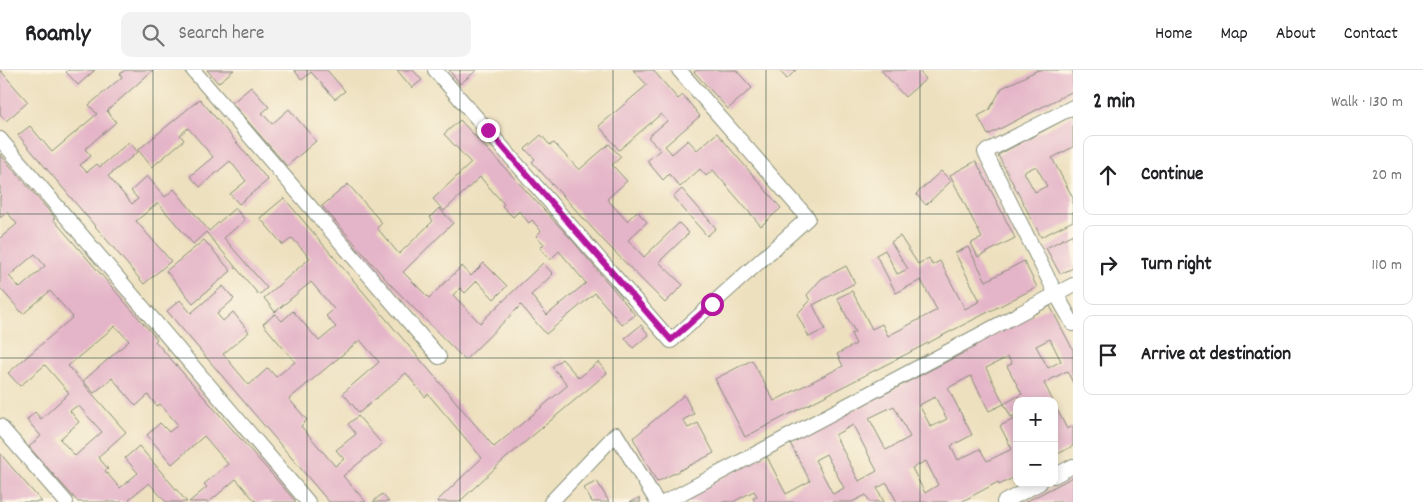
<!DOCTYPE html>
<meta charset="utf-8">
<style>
:root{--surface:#fff;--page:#f2f2f2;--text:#202124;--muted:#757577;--line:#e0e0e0}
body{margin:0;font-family:Dekko,sans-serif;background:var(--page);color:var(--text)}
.controls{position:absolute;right:15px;bottom:15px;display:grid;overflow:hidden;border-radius:10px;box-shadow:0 2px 8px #0003}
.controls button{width:45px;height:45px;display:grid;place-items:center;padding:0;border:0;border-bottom:1px solid var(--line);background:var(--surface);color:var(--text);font:25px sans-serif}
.stop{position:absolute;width:15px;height:15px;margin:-11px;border:4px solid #b5179e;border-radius:50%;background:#fff}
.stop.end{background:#b5179e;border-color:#fff;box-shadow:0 1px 5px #0008}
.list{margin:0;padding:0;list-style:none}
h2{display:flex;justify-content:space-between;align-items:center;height:65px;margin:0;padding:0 20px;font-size:21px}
h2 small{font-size:16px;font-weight:400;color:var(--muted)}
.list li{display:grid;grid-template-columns:32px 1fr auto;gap:15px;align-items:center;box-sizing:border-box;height:80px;margin:0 10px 10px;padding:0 10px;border:1px solid var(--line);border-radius:10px}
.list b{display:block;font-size:19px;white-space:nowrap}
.list em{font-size:16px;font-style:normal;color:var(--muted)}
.icon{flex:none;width:28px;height:28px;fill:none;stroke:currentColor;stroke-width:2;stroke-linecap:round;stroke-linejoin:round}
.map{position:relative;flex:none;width:1073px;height:432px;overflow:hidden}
header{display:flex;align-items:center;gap:30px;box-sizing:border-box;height:70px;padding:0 25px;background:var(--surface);border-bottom:1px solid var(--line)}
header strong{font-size:24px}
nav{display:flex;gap:28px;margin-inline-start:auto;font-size:18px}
.search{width:350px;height:45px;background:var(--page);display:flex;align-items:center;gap:12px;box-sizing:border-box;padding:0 18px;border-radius:10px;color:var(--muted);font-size:19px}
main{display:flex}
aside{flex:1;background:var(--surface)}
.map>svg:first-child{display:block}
</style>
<header>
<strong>Roamly</strong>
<div class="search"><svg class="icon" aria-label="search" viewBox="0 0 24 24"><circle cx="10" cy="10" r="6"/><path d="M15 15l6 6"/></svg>Search here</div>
<nav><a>Home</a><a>Map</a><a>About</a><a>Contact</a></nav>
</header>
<main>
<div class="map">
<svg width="1073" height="432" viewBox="0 0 1073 432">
<rect width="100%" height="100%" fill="#fcf5e5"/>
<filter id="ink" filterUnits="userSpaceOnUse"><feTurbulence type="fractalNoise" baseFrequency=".02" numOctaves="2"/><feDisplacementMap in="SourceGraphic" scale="10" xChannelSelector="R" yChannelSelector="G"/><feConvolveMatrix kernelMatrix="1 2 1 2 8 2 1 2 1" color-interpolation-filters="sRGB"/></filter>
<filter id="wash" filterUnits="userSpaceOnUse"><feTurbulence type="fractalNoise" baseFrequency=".0096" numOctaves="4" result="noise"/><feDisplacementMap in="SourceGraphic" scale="20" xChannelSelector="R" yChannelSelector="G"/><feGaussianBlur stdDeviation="1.12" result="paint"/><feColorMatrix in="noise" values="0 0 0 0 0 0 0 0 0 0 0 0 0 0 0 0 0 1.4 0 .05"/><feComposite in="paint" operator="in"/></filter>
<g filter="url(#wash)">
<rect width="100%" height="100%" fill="#ede0be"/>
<g id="blocks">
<g fill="#e4b4c8" fill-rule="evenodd">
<polygon points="0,0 28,32 6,51 0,44"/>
<polygon points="68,0 95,0 78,15 66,2"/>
<polygon points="125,0 153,0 107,41 116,52 85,79 91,86 80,95 87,102 97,94 100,97 129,72 138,82 108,106 132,134 138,129 131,121 147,106 165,127 174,119 209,161 235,138 245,150 224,168 267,218 259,225 206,162 193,174 158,133 136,151 171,191 144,214 18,65 30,56 52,82 97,44 89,35 122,7 120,4"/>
<polygon points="207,0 234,0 218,13"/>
<polygon points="294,0 327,0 345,21 335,29 311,2 302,10"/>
<polygon points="397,0 413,0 422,10 412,18"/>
<polygon points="449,0 477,0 460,14"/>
<polygon points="633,0 653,0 678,29 683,25 700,46 665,76 672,84 688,70 697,80 717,63 781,138 761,156 713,100 706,106 700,99 680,117 669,104 663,110 647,91 660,80 648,67 667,51 661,44 619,80 599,56 647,15"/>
<polygon points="697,0 736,0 752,18 728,39 694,2"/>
<polygon points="779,0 796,0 787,9"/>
<polygon points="881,0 918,0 926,9 905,27"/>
<polygon points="1038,0 1073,0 1073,21 988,65 978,46 989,40 1002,18"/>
<polygon points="251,17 269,37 262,43 272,54 289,39 316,71 287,96 232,33"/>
<polygon points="200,29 268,110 239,134 230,124 246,111 230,91 200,117 190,106 213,87 188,58 180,65 184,70 152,97 138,80"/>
<path d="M1073,45V77L1052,88L1073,128V151L1041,167L998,85ZM1036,96L1047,116L1035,122L1024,102Z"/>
<polygon points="460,50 572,170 635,245 622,255 595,223 546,264 521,235 465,290 390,214 322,136 348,114 382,153 377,158 399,184 433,151 430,147 439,138 453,153 403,202 429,228 462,196 471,206 484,193 507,216 494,229 477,211 465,223 460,218 453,225 480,253 543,193 553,204 531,225 547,245 586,213 559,181 550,190 540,178 544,174 536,166 541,161 532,150 529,153 519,141 513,147 502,136 504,134 480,107 444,141 433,129 471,93 444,64"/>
<polygon points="541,65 550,75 554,73 579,100 609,74 621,87 612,95 627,111 607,129 627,151 637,141 647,152 628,170 644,187 679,153 689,163 659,192 683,215 665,233 605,172 532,92 535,89 525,79"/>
<path d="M0,84L55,148L53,149L157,269L155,271L296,432H256L236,409L209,432H189L207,417L204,414L228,394L204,366L172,394L147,365L160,353L169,362L178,355L160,334L157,336L148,325L136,336L112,308L94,323L83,311L129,271L115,256L68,296L126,362L98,387L108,399L105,401L120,418L138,403L125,388L139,376L187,432H166L149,413L129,429L132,432H78L29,377L41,366L27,350L35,342L41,349L69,323L45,295L20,316L8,303L73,247L50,221L23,244L0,218V168L17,154L7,142L0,148V126L1,125L0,123ZM35,184L45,196L20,218L9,206ZM78,335L102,362L75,386L60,369L79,352L70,341Z"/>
<polygon points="976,91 1015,168 978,187 971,173 982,168 950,105"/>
<polygon points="941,101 951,111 926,135 916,124"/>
<polygon points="682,119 716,158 707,166 673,127"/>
<polygon points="284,128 494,377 568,315 552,297 562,289 579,308 598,292 607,303 505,389 459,432 438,432 437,431 482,388 428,324 425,327 406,303 359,343 343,323 379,292 360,270 289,329 307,350 301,356 335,396 344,389 336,380 356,364 348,354 358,346 382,374 343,406 366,432 329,432 167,241 180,230 191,243 223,216 234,229 217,244 223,251 233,242 249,262 223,284 249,315 268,298 276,307 295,292 263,254 275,244 282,251 293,241 319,271 336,257 326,246 334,239 311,212 275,242 264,228 310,188 292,168 283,175 260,148"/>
<polygon points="1073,164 1073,198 1060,204 1046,178"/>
<polygon points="900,166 918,194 929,188 932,195 940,191 965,239 980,231 955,183 968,177 986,211 1024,191 1037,217 745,367 715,309 752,290 774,331 843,296 837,284 856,274 851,264 855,262 837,228 852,221 872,259 882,254 888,266 937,240 921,210 896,223 876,185 885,180 897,204 908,199 891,172"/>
<polygon points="204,170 231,201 193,233 166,201"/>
<polygon points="846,196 855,213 813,235 825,259 809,267 797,244 810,231 807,225 821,209"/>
<path d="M1050,236L1073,280V313L1067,301L1044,313L1053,331H1017V344L1011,347L1004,334L989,341L971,306L948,318L972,365L951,376L958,390L980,379L987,391L1012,379L1000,356L1014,349L1017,355V406L999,415L998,412L961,432H897L887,413L877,418L884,432H870L866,425L852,432H755L753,428L757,426L754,421L733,432H727V431L724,432H675L766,385L786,424L810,411L790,373L975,277L974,275ZM1050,269L1061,291L1048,298L1036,276ZM1008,287L1012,294L1007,296L1022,324L1004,334L986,298ZM935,327L947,349L931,357L919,335ZM894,336L910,367L886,380L869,348ZM853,355L877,401L859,411L835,365ZM826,384L844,418L833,424L815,390ZM926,391L938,415L925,423L912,398Z"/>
<polygon points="641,255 649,265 633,278 625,268"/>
<polygon points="684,325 694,344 683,350 688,358 698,353 714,383 657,412 633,368"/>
<polygon points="1054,333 1067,359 1073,356 1073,376 1054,386"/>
<polygon points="0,383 9,394 42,432 0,432"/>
<polygon points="1073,407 1073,432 1025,432 1037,426"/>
<polygon points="597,411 609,432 592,432 584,418"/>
<polygon points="382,424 389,432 373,432"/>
<polygon points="639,428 641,432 630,432"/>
</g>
</g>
</g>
<g filter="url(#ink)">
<use href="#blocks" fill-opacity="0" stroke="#868e79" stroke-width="1"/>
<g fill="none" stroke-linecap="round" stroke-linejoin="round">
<g stroke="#868e79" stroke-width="16">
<g id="minor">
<polyline points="193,0 439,287"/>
<polyline points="435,0 671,271 808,148 679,0"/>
<polyline points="1073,37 985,82 1056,224 1073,254"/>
<polyline points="0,69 308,432"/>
<polyline points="0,356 66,432"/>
<polyline points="1054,406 1073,396"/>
<polyline points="551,432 616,364 657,432"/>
<polyline points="665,432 1073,215"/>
<polyline points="1004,432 1040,413"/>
</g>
</g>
<use href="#minor" stroke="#fff" stroke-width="14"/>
</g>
</g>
<g fill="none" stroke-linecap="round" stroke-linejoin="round" filter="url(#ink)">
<polyline stroke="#b5179e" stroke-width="6" points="488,60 671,270 712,234"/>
</g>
<path fill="none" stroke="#1f3d34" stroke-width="1" stroke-opacity="0.55" d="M153,0V432M307,0V432M460,0V432M613,0V432M766,0V432M920,0V432M0,144H1073M0,288H1073"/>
</svg>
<div class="controls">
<button>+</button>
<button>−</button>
</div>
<div class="stop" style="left:712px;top:234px"></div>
<div class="stop end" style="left:488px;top:60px"></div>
</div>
<aside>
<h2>2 min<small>Walk · 130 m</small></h2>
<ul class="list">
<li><svg class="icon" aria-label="ahead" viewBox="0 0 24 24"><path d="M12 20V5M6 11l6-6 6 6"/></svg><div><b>Continue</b></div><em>20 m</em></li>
<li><svg class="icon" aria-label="right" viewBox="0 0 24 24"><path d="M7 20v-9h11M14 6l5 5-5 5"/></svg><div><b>Turn right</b></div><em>110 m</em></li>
<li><svg class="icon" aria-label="arrive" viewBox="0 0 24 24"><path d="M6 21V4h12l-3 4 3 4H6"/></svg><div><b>Arrive at destination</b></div></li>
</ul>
</aside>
</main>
